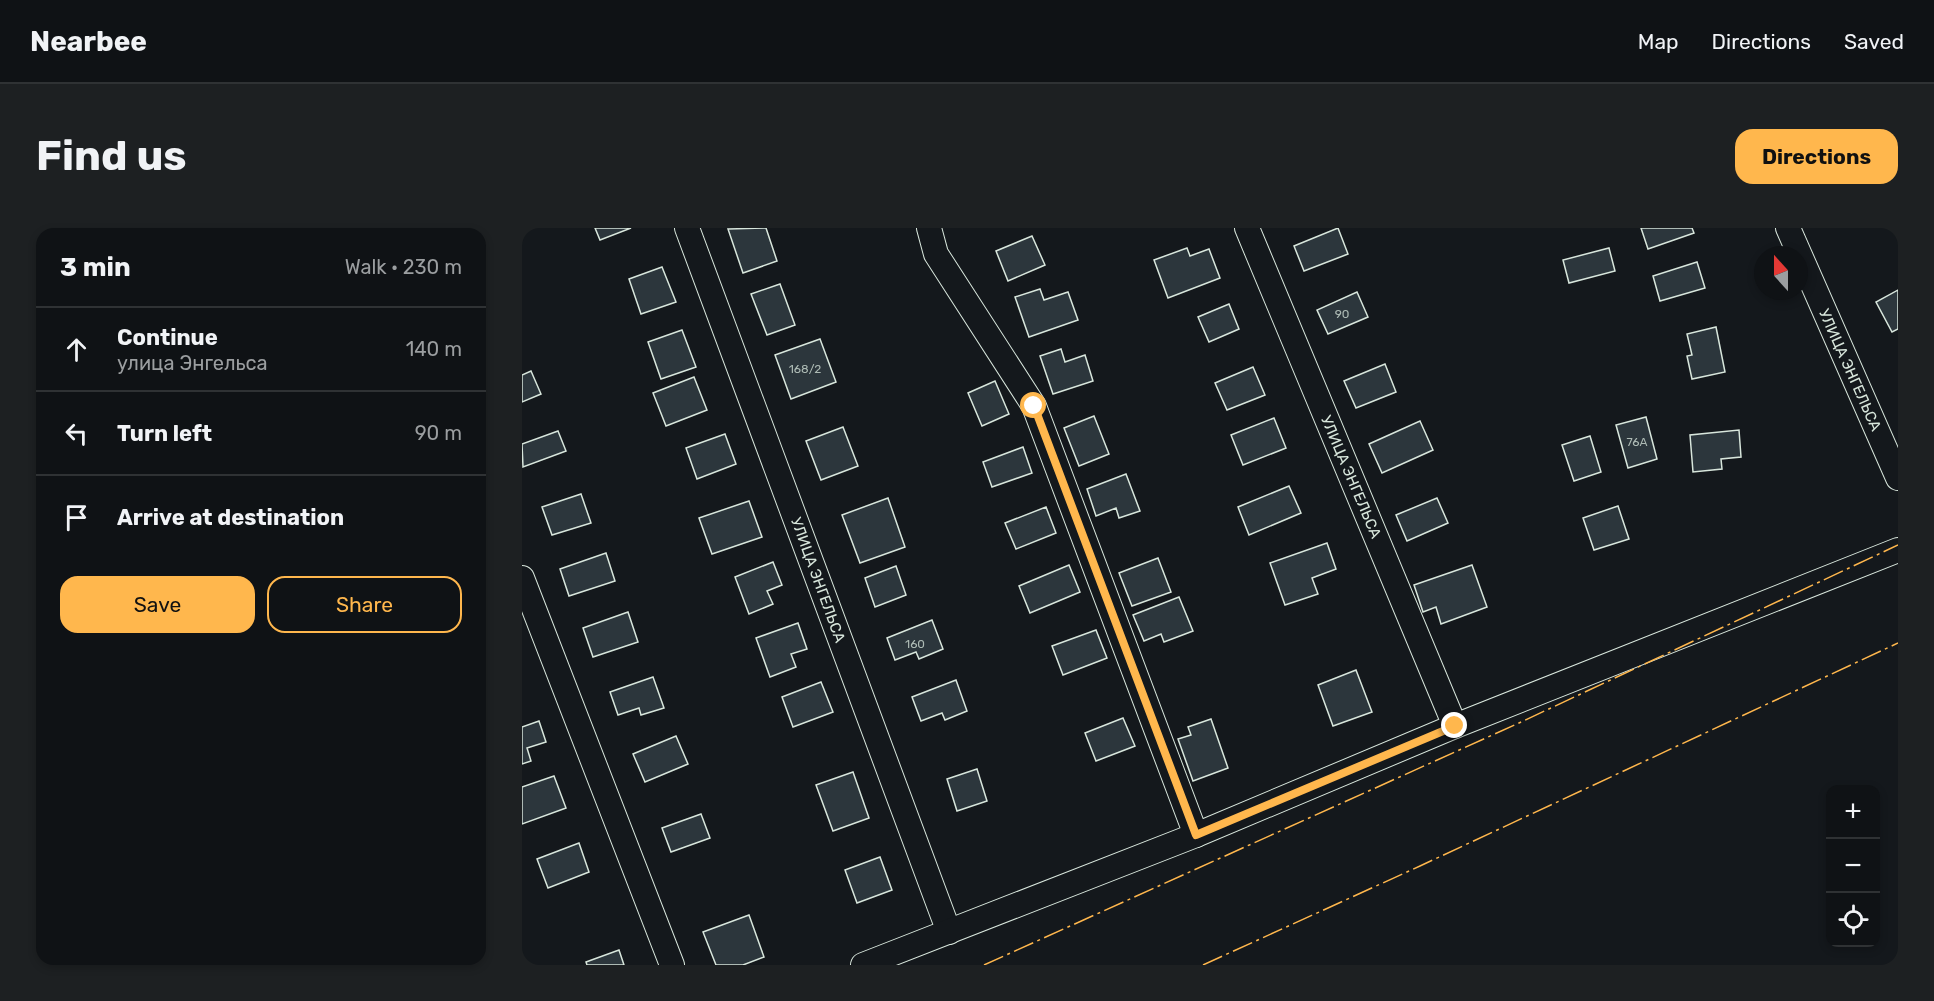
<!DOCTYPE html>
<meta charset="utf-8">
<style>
:root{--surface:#0f1215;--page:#1d2022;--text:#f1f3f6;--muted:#9b9ea0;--line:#2f3234;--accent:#ffb74d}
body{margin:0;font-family:Rubik,sans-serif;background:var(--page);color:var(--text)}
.controls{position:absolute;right:18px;bottom:18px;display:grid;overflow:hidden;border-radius:12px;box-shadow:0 3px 9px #0003}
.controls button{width:54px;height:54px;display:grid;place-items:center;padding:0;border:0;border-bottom:2px solid var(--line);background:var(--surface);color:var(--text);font:30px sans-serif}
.compass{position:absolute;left:1232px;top:18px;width:54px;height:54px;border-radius:50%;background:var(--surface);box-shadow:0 3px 9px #0003;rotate:339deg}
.stop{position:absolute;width:18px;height:18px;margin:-14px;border:4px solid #ffb74d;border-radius:50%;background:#fff}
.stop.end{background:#ffb74d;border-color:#fff;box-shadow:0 2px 6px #0008}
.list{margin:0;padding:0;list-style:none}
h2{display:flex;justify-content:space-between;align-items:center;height:78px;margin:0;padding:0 24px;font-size:26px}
h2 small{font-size:20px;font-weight:400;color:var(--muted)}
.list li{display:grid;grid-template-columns:39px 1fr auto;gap:18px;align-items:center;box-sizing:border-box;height:84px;padding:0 24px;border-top:2px solid var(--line)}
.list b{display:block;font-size:22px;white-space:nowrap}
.list p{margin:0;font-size:20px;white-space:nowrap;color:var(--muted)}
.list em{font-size:20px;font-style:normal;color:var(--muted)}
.actions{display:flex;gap:12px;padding:18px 24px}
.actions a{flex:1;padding:14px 0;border:2px solid var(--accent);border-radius:18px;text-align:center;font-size:21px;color:var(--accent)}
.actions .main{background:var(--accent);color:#111}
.icon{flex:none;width:33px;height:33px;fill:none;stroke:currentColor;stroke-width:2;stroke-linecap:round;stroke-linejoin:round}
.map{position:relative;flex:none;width:1376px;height:737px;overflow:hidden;border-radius:18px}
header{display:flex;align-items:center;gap:36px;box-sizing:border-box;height:84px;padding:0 30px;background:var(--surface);border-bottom:2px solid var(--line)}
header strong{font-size:28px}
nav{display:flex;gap:33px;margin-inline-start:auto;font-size:21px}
.intro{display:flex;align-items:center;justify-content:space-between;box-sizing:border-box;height:144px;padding:0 36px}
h1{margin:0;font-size:42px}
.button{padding:15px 27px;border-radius:18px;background:var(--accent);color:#111;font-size:21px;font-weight:700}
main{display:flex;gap:36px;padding:0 36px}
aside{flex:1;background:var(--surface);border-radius:18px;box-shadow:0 3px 9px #0003}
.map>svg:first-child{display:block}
</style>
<header>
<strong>Nearbee</strong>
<nav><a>Map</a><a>Directions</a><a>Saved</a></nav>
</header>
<div class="intro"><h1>Find us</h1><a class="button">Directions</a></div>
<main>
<aside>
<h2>3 min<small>Walk · 230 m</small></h2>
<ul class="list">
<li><svg class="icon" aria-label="ahead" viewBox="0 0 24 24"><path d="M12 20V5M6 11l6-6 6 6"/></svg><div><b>Continue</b><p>улица Энгельса</p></div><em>140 m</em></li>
<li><svg class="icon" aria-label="left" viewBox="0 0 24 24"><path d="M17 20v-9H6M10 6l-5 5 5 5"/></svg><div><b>Turn left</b></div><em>90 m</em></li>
<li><svg class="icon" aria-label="arrive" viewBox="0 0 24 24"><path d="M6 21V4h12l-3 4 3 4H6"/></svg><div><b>Arrive at destination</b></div></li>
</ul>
<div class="actions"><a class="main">Save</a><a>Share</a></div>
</aside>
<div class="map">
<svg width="1376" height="737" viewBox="0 0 1376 737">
<rect width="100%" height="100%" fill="#14181c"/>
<g fill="#2c363c" stroke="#d8e6dc" stroke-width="1.5">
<polygon points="73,0 109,0 78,12"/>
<polygon points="244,0 255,33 221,45 206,1"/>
<polygon points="816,0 826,26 782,43 772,18"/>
<polygon points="1119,0 1170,0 1172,5 1126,21"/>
<polygon points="510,8 523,37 486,53 474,23"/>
<polygon points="665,20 668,28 687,21 698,50 646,70 632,32"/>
<polygon points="1087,20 1093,43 1047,55 1041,32"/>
<polygon points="1175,34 1183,60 1138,73 1131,48"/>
<polygon points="140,39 154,74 119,86 107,51"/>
<polygon points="258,56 273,97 245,107 229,66"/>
<polygon points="518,61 522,72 546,64 556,92 507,109 493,69"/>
<polygon points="1376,62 1376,101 1370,104 1354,74"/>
<polygon points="835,64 846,89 806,106 795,82"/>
<polygon points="707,76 717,101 687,114 676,89"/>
<polygon points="1194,99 1203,144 1170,151 1165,128 1170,127 1165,106"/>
<polygon points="160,102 174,139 139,151 126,114"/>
<polygon points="298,111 314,154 269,171 253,127"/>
<polygon points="539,121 543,134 563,127 571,153 531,166 518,128"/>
<polygon points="863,136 874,164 834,180 822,153"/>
<polygon points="731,139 743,167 705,182 693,155"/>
<polygon points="9,143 19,166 0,174 0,147"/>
<polygon points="172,149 185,182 144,198 131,165"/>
<polygon points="473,153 487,186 460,198 446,165"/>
<polygon points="572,188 587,226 557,238 542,200"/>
<polygon points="1124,189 1135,231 1106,240 1094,197"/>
<polygon points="752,190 764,220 721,237 709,207"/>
<polygon points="898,193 911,222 860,245 847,216"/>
<polygon points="321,199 336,238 299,252 284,213"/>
<polygon points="1217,202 1219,229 1199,231 1200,241 1171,244 1168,207"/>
<polygon points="36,203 44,223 1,239 0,216"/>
<polygon points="203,206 214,236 175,251 164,220"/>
<polygon points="1068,208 1079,244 1052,253 1040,217"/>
<polygon points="501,219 510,245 470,259 461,234"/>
<polygon points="604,246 618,283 597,290 594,280 574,288 565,261"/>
<polygon points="767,258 779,285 727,307 716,279"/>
<polygon points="59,266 69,295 30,307 20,279"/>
<polygon points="366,270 383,319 338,335 320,287"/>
<polygon points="915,270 926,295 885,313 874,287"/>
<polygon points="227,273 240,309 190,326 177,290"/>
<polygon points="1096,278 1107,311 1072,322 1061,290"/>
<polygon points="524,279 534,305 494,321 483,295"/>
<polygon points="805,315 814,341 790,350 796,366 763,377 748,335"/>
<polygon points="84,325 93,353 47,368 38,341"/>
<polygon points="636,330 649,364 610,378 597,345"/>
<polygon points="251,334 260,357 245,363 251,376 227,386 213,349"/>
<polygon points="547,337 558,364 508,385 497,358"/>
<polygon points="950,337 965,379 919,396 914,379 901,384 892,357"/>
<polygon points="374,338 384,367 353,379 343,350"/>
<polygon points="657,369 671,403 642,414 639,406 622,413 611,387"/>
<polygon points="106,384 116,414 71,429 61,400"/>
<polygon points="410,392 421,421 397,431 394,424 373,432 365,410"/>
<polygon points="276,395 285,421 269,426 274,439 248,449 234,410"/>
<polygon points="574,402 585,430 541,447 530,418"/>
<polygon points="834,442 850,484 811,498 796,457"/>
<polygon points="131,449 142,480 119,487 117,480 96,487 88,464"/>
<polygon points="434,452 445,483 423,492 420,485 399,493 390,469"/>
<polygon points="299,454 311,484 271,499 260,469"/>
<polygon points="601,490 613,518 574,533 563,505"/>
<polygon points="689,491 706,540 671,553 656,511 669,507 666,499"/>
<polygon points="17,493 24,514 5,520 9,533 0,536 0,499"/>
<polygon points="154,508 166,536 123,554 111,526"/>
<polygon points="455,541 465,573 435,583 425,551"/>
<polygon points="331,544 347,590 311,603 294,557"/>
<polygon points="32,548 44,580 0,596 0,559"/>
<polygon points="179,586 188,610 149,624 140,600"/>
<polygon points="57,615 67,644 26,660 15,631"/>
<polygon points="358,629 370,662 335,675 323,642"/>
<polygon points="227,687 242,729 221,737 194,737 181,704"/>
<polygon points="97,722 102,737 65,737 64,734"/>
</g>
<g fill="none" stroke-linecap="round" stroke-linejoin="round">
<g stroke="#d8e6dc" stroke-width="26">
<g id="minor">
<polyline points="165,0 427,704"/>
<polyline points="407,0 414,26 512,178 674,607"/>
<polyline points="725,0 933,498"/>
<polyline points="1266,0 1376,250"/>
<polyline points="0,350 150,737"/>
<polyline points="341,737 674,607 933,498 1376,322"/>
</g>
</g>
<use href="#minor" stroke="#14181c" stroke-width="24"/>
<g stroke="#ffb74d" stroke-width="1.5" stroke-dasharray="21 4.5 3 4.5" stroke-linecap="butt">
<polyline points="462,737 997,495 1376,317"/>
<polyline points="681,737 898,638 1376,415"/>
</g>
</g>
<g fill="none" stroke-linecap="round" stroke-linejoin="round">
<polyline stroke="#ffb74d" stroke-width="8" points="512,178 674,607 933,498"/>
</g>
<g text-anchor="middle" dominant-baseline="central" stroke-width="4.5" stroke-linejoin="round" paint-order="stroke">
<g font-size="12" fill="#adbab4">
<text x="820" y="86">90</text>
<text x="283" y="141">168/2</text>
<text x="1115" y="214">76А</text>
<text x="393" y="416">160</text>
</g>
<g font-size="15" fill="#d8e6dc" stroke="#14181c">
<text transform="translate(1328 142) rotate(66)">УЛИЦА ЭНГЕЛЬСА</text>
<text transform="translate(829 249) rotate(67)">УЛИЦА ЭНГЕЛЬСА</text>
<text transform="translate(296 352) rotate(70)">УЛИЦА ЭНГЕЛЬСА</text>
</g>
</g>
</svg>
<div class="controls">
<button>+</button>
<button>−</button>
<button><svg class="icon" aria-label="locate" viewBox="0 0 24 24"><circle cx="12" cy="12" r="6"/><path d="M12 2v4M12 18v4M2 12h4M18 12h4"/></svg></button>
</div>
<svg class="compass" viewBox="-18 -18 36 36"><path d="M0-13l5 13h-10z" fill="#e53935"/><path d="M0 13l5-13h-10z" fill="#9b9ea0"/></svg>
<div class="stop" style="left:512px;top:178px"></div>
<div class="stop end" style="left:933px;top:498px"></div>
</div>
</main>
